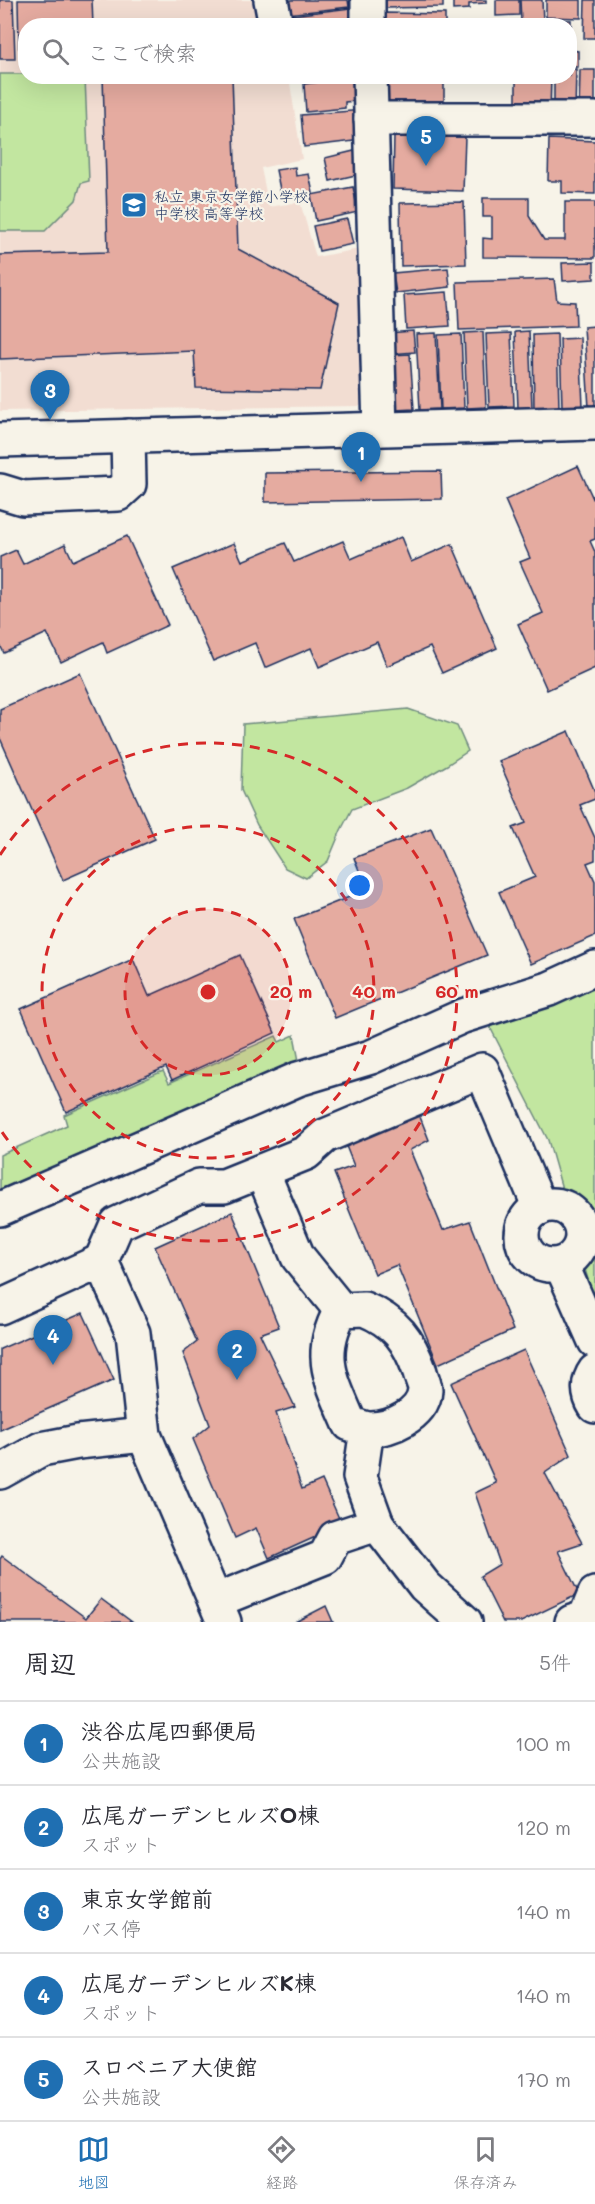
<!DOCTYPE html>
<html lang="ja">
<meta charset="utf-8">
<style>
:root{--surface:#fff;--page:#f7f7f7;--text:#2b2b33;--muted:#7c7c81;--line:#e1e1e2;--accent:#1f6fb2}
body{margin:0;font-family:Mali,"Klee One",sans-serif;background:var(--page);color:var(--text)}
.you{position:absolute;left:360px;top:886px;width:21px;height:21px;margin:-15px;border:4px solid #fff;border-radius:50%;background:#1a73e8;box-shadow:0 0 0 9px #1a73e833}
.badge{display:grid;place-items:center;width:39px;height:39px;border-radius:50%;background:var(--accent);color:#fff;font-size:20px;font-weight:700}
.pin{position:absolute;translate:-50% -50px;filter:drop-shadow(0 2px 3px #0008)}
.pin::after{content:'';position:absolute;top:32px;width:21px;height:18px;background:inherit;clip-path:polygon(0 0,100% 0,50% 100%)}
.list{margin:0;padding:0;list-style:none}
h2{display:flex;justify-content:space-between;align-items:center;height:78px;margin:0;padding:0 24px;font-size:26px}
h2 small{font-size:20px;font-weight:400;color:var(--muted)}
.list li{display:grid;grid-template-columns:39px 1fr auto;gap:18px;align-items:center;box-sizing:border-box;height:84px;padding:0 24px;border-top:2px solid var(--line)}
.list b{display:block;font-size:22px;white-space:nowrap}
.list p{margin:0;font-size:20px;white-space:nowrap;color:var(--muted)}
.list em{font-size:20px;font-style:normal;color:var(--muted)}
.icon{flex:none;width:33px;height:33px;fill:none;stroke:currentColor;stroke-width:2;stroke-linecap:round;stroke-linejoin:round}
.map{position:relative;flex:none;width:595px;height:1622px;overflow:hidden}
.search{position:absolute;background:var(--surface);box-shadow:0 6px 24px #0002;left:18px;right:18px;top:18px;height:66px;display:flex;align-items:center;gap:15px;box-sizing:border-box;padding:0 21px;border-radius:24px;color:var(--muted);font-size:22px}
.sheet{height:498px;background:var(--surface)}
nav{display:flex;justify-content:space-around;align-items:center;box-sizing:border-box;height:84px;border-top:2px solid var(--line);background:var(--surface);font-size:16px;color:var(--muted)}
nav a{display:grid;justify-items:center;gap:3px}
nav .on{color:var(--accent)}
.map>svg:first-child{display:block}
</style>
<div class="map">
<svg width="595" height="1622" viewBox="0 0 595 1622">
<rect width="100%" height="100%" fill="#f7f3e8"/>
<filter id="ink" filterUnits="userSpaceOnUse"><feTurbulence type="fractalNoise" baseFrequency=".0167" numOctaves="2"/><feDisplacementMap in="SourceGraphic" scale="12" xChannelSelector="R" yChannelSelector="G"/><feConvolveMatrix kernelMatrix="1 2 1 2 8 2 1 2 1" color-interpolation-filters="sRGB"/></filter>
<g filter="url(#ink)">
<polygon fill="#f2ddd2" points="0,0 261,0 266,25 26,26 26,76 289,77 302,159 261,168 269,207 300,202 316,257 365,248 368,400 362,406 0,411"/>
<g fill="#c2e6a0" stroke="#6e8a7f" stroke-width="1.5">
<polygon points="0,74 25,74 26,76 85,77 89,181 81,183 76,200 45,231 0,231"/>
<polygon points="408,709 457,726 468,751 447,765 407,788 352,809 341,830 328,861 306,878 285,868 257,825 241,790 243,724"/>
<polygon points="595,985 595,1304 548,1140 490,1027"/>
<polygon points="294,1035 299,1061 0,1194 0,1155 67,1125 64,1115 163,1071 169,1083 276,1036 279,1042"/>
</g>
<g fill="#e5aba0" stroke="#1b2f5e" stroke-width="1.5">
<polygon points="0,0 13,0 15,59 0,59"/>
<polygon points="18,0 92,0 93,26 26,26 26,48 19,48"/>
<polygon points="285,0 348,0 349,7 287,14"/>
<polygon points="383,0 443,0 443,7 384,8"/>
<polygon points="453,0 486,0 486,3 469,4 469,9 453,10"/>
<polygon points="496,0 519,0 519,15 496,16"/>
<polygon points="520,0 542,0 543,22 521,22"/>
<polygon points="546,0 581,0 581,18 546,17"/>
<polygon points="585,0 595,0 595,38 584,38"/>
<polygon points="351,8 353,26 285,26 284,16"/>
<polygon points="383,13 445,14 445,26 383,26"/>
<polygon points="554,20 571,20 571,50 578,51 578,67 570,67 570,26 554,26"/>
<polygon points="230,22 230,26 116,26"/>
<polygon points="570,69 576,69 575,111 554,110 554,76 570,76"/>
<polygon points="580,70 595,70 595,113 579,113"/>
<polygon points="103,76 232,76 238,249 339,303 320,390 196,388 194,351 0,359 0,255 108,252"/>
<polygon points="384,76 444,79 444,107 388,106 388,97 383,92"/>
<polygon points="360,77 366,100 345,102 345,108 306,112 304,84"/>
<polygon points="516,77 551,77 550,112 516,103"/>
<polygon points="364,110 362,140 304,147 301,115"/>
<polygon points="394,135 465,137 463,191 393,189"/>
<polygon points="549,139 595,141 595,194 562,193 562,181 548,181"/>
<polygon points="358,150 364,173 330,181 325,158"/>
<polygon points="295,167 296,176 309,174 313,193 282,199 276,170"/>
<polygon points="353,187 358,212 316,221 311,195"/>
<polygon points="483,198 529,198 529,216 544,240 565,240 565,202 595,202 595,258 483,257 483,238 492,239 492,217 483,217"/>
<polygon points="464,202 466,264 401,266 400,203"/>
<polygon points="347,219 353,244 319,251 313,226"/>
<polygon points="594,262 594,279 563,281 562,263"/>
<polygon points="448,268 450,287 396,293 393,273"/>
<polygon points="554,279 557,301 575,302 576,326 459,330 457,282"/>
<polygon points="447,292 450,326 406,329 404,295"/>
<polygon points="595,326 595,408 589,408 584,327"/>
<polygon points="413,331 415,352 390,354 388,333"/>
<polygon points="529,331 532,408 518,408 515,332"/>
<polygon points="483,332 486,407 467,408 464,333"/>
<polygon points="436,333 440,409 420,410 416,334"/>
<polygon points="511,333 514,406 489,407 486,334"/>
<polygon points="461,334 464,408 441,409 438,335"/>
<polygon points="557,334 559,408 534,409 533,335"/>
<polygon points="580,338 583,407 562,407 560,339"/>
<polygon points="410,354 414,409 395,410 391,355"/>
<polygon points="578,466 595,503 595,539 590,541 595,552 595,668 547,690 518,624 543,613 520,562 530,558 505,500"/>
<polygon points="441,471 442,499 265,502 265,473"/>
<polygon points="127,536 168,625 107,653 103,642 61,662 47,633 4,653 0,645 0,557 16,550 23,564 65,544 73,561"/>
<polygon points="401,537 411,562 452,544 497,648 442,673 430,647 387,666 377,642 319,667 311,648 265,668 255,643 213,661 173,569 234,543 242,561 285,543 294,562 343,541 351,559"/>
<polygon points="80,673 155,839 63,880 0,738 0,709"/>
<polygon points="569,731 595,792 595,799 580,805 595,838 595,860 587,863 595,881 595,936 531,964 499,892 535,877 513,828 526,823 499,761"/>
<polygon points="431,828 487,955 335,1018 294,919 367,890 354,858"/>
<polygon points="240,955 275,1033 172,1080 166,1067 66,1112 21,1009 133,959 149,996"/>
<polygon points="415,1104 429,1140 410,1150 443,1230 470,1221 513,1330 438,1364 397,1265 375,1274 334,1173 354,1166 342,1136"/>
<polygon points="232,1212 279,1327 260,1334 295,1407 276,1413 302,1489 322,1480 342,1525 269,1558 256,1528 235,1538 193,1439 210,1425 183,1353 197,1342 155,1247"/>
<polygon points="83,1313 114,1380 0,1430 0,1349"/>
<polygon points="524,1350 571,1455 545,1473 582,1543 558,1551 579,1594 521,1622 503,1622 480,1576 500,1564 475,1493 496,1483 451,1383"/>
<polygon points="2,1556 86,1618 101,1599 132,1622 0,1622 0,1559"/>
<polygon points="326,1606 333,1622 295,1622"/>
</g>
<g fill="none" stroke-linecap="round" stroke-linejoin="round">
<g stroke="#1b2f5e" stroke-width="38">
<g id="minor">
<polyline points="271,0 276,26"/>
<polyline points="368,0 368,26"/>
<polyline points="370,76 380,429"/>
<polyline points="371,119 595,119"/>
<polyline points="0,440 595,423"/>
<polyline points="0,491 23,498 118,494 129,484 128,436"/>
<polyline points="262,1171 298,1257 341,1310"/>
<circle cx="552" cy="1235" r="30"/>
<polyline points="0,1209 298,1079 371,1057 463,1016 549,989 595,968"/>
<polyline points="101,1261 117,1224 199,1186 224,1186 306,1153 325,1136 482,1070 540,1208"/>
<polyline points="561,1264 595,1341"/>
<polyline points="0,1307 101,1261 133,1333 144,1435 224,1622"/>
<path d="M364,1309C396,1322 409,1340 420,1372C421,1377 425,1385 425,1390C424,1415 389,1430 368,1429C362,1428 356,1425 350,1424C331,1380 316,1355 341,1310Z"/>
<path d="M595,1371C587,1382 588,1395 595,1406"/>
<polyline points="367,1429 360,1477 377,1524"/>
<polyline points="0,1472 41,1449 78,1442 144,1435"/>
<polyline points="215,1601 325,1557 335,1538 377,1524 425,1586 465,1622"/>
<polyline points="572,1622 585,1618 595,1594"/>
</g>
</g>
<use href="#minor" stroke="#f7f3e8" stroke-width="33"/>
</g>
</g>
<circle cx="208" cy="992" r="83" fill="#d62828" fill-opacity=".12"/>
<g fill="none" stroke="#d62828" stroke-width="3" stroke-dasharray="10 8">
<circle cx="208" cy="992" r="83"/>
<circle cx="208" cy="992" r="166"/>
<path d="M0 855A249 249 0 1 1 0 1129"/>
</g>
<defs>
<g id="school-square" transform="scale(1.35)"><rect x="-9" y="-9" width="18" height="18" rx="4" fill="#1f6fb2" stroke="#f7f3e8"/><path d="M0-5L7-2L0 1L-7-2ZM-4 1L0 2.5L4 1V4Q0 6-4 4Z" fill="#fff"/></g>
</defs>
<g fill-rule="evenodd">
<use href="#school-square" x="134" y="205"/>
</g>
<g text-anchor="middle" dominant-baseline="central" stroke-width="4.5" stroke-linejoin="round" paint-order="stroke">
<g font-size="15" fill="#1b2f5e" stroke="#f7f3e8" text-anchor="start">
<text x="154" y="196">私立 東京女学館小学校<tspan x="154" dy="17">中学校 高等学校</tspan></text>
</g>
</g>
<circle cx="208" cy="992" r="9" fill="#d62828" stroke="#f7f3e8" stroke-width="3"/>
<g font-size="18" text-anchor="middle" font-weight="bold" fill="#d62828" stroke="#f7f3e8" stroke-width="4.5" stroke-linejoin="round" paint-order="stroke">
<text x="291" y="998">20 m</text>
<text x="374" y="998">40 m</text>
<text x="457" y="998">60 m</text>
</g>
</svg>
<div class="you"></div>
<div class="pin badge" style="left:361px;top:482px">1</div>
<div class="pin badge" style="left:237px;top:1380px">2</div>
<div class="pin badge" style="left:50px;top:420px">3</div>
<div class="pin badge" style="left:53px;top:1365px">4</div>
<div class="pin badge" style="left:426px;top:166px">5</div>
<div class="search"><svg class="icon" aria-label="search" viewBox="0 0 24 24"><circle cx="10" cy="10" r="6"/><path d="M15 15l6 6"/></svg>ここで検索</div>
</div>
<section class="sheet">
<h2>周辺<small>5件</small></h2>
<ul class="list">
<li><span class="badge">1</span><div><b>渋谷広尾四郵便局</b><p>公共施設</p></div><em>100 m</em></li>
<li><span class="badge">2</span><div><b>広尾ガーデンヒルズO棟</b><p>スポット</p></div><em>120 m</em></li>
<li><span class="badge">3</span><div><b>東京女学館前</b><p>バス停</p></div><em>140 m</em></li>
<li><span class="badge">4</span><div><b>広尾ガーデンヒルズK棟</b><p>スポット</p></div><em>140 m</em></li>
<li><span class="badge">5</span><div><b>スロベニア大使館</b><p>公共施設</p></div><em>170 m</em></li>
</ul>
</section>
<nav>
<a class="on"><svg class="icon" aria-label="map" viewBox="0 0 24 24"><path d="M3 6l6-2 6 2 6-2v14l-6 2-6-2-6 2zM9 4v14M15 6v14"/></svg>地図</a>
<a><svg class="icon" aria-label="directions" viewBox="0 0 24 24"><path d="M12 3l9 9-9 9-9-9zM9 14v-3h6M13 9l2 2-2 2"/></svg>経路</a>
<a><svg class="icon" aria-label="saved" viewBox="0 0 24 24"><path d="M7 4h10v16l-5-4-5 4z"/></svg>保存済み</a>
</nav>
